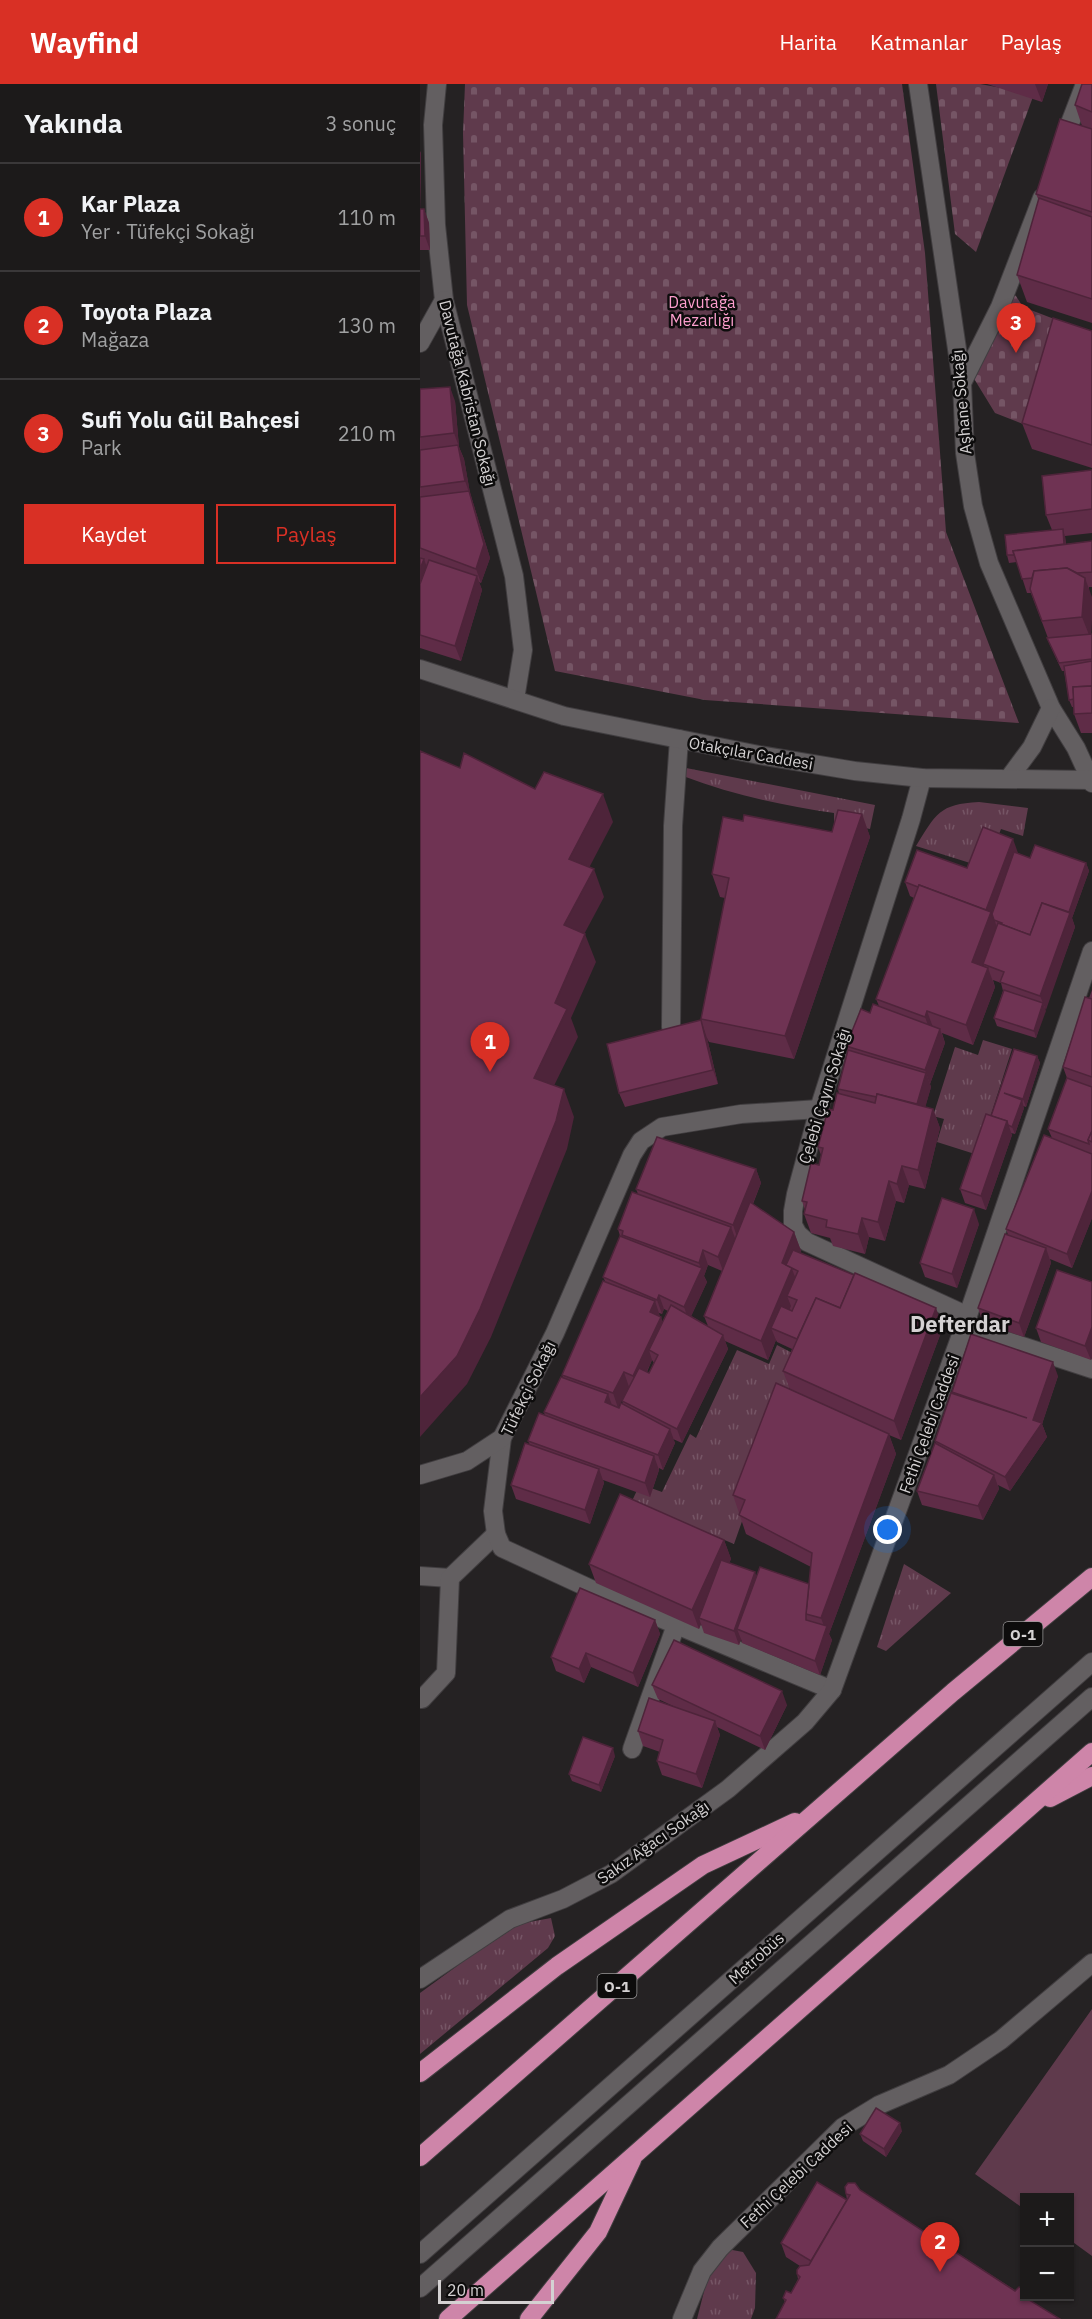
<!DOCTYPE html>
<html lang="tr">
<meta charset="utf-8">
<style>
:root{--surface:#1c1a1a;--page:#252323;--text:#f1f3f6;--muted:#a0a1a2;--line:#3a3839;--accent:#d93025}
body{margin:0;font-family:"IBM Plex Sans",sans-serif;background:var(--page);color:var(--text)}
.controls{position:absolute;right:18px;bottom:18px;display:grid;overflow:hidden;border-radius:0px;box-shadow:0 2px 4px #0004}
.controls button{width:54px;height:54px;display:grid;place-items:center;padding:0;border:0;border-bottom:2px solid var(--line);background:var(--surface);color:var(--text);font:30px sans-serif}
.scale{position:absolute;left:18px;bottom:15px;width:116px;box-sizing:border-box;padding-left:6px;border:3px solid #d4d1d2;border-top:0;font-size:16px;line-height:21px;white-space:nowrap;color:#d4d1d2;-webkit-text-stroke:4px #0d0c0c;paint-order:stroke}
.you{position:absolute;left:468px;top:1446px;width:21px;height:21px;margin:-15px;border:4px solid #fff;border-radius:50%;background:#1a73e8;box-shadow:0 0 0 9px #1a73e833}
.badge{display:grid;place-items:center;width:39px;height:39px;border-radius:50%;background:var(--accent);color:#fff;font-size:20px;font-weight:700}
.pin{position:absolute;translate:-50% -50px;filter:drop-shadow(0 2px 3px #0008)}
.pin::after{content:'';position:absolute;top:32px;width:21px;height:18px;background:inherit;clip-path:polygon(0 0,100% 0,50% 100%)}
.list{margin:0;padding:0;list-style:none}
h2{display:flex;justify-content:space-between;align-items:center;height:78px;margin:0;padding:0 24px;font-size:26px}
h2 small{font-size:20px;font-weight:400;color:var(--muted)}
.list li{display:grid;grid-template-columns:39px 1fr auto;gap:18px;align-items:center;box-sizing:border-box;height:108px;padding:0 24px;border-top:2px solid var(--line)}
.list b{display:block;font-size:22px;white-space:nowrap}
.list p{margin:0;font-size:20px;white-space:nowrap;color:var(--muted)}
.list em{font-size:20px;font-style:normal;color:var(--muted)}
.actions{display:flex;gap:12px;padding:18px 24px}
.actions a{flex:1;padding:14px 0;border:2px solid var(--accent);border-radius:0px;text-align:center;font-size:21px;color:var(--accent)}
.actions .main{background:var(--accent);color:#fff}
.map{position:relative;flex:none;width:672px;height:2235px;overflow:hidden}
header{display:flex;align-items:center;gap:36px;box-sizing:border-box;height:84px;padding:0 30px;background:var(--accent);color:#fff}
header strong{font-size:28px}
nav{display:flex;gap:33px;margin-inline-start:auto;font-size:21px}
main{display:flex}
aside{flex:1;background:var(--surface)}
.map>svg:first-child{display:block}
</style>
<header>
<strong>Wayfind</strong>
<nav><a>Harita</a><a>Katmanlar</a><a>Paylaş</a></nav>
</header>
<main>
<aside>
<h2>Yakında<small>3 sonuç</small></h2>
<ul class="list">
<li><span class="badge">1</span><div><b>Kar Plaza</b><p>Yer · Tüfekçi Sokağı</p></div><em>110 m</em></li>
<li><span class="badge">2</span><div><b>Toyota Plaza</b><p>Mağaza</p></div><em>130 m</em></li>
<li><span class="badge">3</span><div><b>Sufi Yolu Gül Bahçesi</b><p>Park</p></div><em>210 m</em></li>
</ul>
<div class="actions"><a class="main">Kaydet</a><a>Paylaş</a></div>
</aside>
<div class="map">
<svg width="672" height="2235" viewBox="0 0 672 2235">
<defs>
<pattern id="grass-tufts" width="24" height="20" patternUnits="userSpaceOnUse" patternTransform="scale(1.5)"><rect width="24" height="20" fill="#5f3a4c"/><path d="M3 7l-1-3M5 7V3M7 7l1-3M15 17l-1-3M17 17v-4M19 17l1-3" fill="none" stroke="#755565"/></pattern>
<pattern id="cemetery-stones" width="16" height="16" patternUnits="userSpaceOnUse" patternTransform="scale(1.5)"><rect width="16" height="16" fill="#5f3a4c"/><path d="M2 7V4a2 2 0 0 1 4 0v3zM10 15v-3a2 2 0 0 1 4 0v3z" fill="#755565"/></pattern>
</defs>
<rect width="100%" height="100%" fill="#252223"/>
<g fill="url(#grass-tufts)">
<path d="M261,683L455,721L450,745L414,738V729C361,721 313,711 263,692Z"/>
<path d="M559,718L608,724L603,752L581,745L566,784L496,762C516,730 519,720 559,718Z"/>
<polygon points="563,956 592,965 558,1071 517,1058 524,1035 513,1032 535,963 558,971"/>
<polygon points="357,1261 380,1273 314,1460 212,1417 220,1400 242,1408 270,1350 276,1354 317,1266 349,1280"/>
<polygon points="484,1480 531,1509 466,1567 457,1563"/>
<polygon points="131,1834 135,1852 128,1864 0,1970 0,1909 93,1841"/>
<polygon points="307,2165 323,2168 336,2189 335,2224 331,2235 277,2235 290,2184"/>
</g>
<g fill="url(#cemetery-stones)">
<polygon points="45,0 482,0 505,169 526,448 599,639 285,616 135,587 47,221 43,49"/>
<polygon points="516,0 560,0 614,10 556,168 535,150"/>
<polygon points="587,205 596,212 603,223 642,238 603,340 575,329 553,293"/>
</g>
<polygon fill="#5f3a4c" points="672,1925 672,2172 650,2156 650,2114 604,2114 604,2125 555,2090"/>
<g fill="none" stroke-linecap="round" stroke-linejoin="round">
<g stroke="#413e40" stroke-width="20">
<g id="lane">
<polyline points="251,943 253,742 259,655"/>
<polyline points="544,1243 672,1285"/>
<polyline points="0,1492 30,1494"/>
<polyline points="0,1615 2,1615 26,1589 30,1494 76,1450"/>
<polyline points="0,2170 672,1578"/>
<polyline points="0,2204 672,1613"/>
</g>
</g>
<g stroke="#413e40" stroke-width="20">
<g id="street">
<polyline points="17,0 13,41 16,141 24,216 94,492 103,566 95,615"/>
<polyline points="498,0 542,299 545,369 553,422 569,479 631,624 656,664 672,699"/>
<polyline points="642,60 665,0"/>
<polyline points="0,259 24,216"/>
<polyline points="542,299 580,223 622,114"/>
<polyline points="502,694 491,735 399,1025 376,1110 373,1127 373,1141 378,1150 387,1158 548,1232"/>
<polyline points="589,694 612,663 631,624"/>
<polyline points="399,1025 321,1030 242,1043 221,1057 212,1071 135,1249 82,1354 73,1427 76,1450 82,1464 173,1506 412,1606"/>
<polyline points="0,1391 47,1377 82,1354"/>
<polyline points="212,1665 256,1541"/>
<polyline points="0,1895 90,1835 143,1815 191,1790 308,1705 385,1638 412,1606 544,1243 672,867"/>
<polyline points="262,2235 282,2187 300,2164 423,2043 459,2021 529,1991 581,1956 672,1879"/>
</g>
</g>
<g stroke="#413e40" stroke-width="20">
<polyline id="secondary" points="0,585 144,632 339,671 435,687 502,694 672,696"/>
</g>
<g stroke="#413e40" stroke-width="20">
<g id="highway">
<polyline points="630,1714 672,1692"/>
<polyline points="0,1989 137,1882 283,1781 375,1738"/>
<polyline points="0,2073 533,1608 672,1493"/>
<polyline points="28,2235 672,1668"/>
<polyline points="109,2235 178,2148 212,2076"/>
</g>
</g>
<use href="#lane" stroke="#635f61" stroke-width="18"/>
<use href="#street" stroke="#635f61" stroke-width="18"/>
<use href="#secondary" stroke="#635f61" stroke-width="18"/>
<use href="#highway" stroke="#ce85a9" stroke-width="18"/>
</g>
<g fill="#5f2c47" fill-rule="evenodd">
<polygon points="567,0 628,0 622,18"/>
<polygon points="672,0 672,239 607,218 597,191 619,117 616,110 662,42 655,21"/>
<polygon points="0,67 1,70 0,125 4,125 9,139 10,166 0,166"/>
<polygon points="672,247 672,384 612,365 602,339"/>
<polygon points="0,305 35,317 39,363 44,375 50,409 70,474 61,499 59,498 62,506 41,577 0,564"/>
<polygon points="672,386 672,449 645,452 646,460 672,457 672,503 669,503 671,550 672,550 672,649 661,649 654,630 654,623 652,623 649,616 644,587 642,587 630,561 627,554 628,554 611,509 607,509 597,478 589,479 587,471 632,446 626,431"/>
<polygon points="442,730 450,753 374,975 289,958 287,954 298,1000 205,1023 199,1009 281,936 305,814 300,813 292,790 323,737 412,748"/>
<polygon points="598,769 610,774 666,779 669,787 652,834 655,843 625,926 616,954 577,942 574,934 583,907 581,899 573,896 575,903 553,961 522,949 525,959 510,1000 511,1003 505,1023 513,1025 520,1044 505,1105 489,1101 484,1119 476,1117 465,1157 449,1153 445,1170 413,1162 410,1154 391,1149 384,1130 385,1126 382,1117 399,1081 401,1071 398,1063 419,1010 418,1005 428,967 426,962 450,929 459,922 456,915 494,814 490,812 485,798 547,784"/>
<polygon points="672,906 672,1134 652,1184 630,1175 631,1179 604,1253 563,1239 558,1224 588,1151 586,1145 632,1054 628,1045 647,994 643,983"/>
<polygon points="617,972 620,979 606,1023 603,1022 604,1024 595,1050 591,1049 592,1051 566,1126 545,1119 540,1105 571,1032"/>
<path d="M336,1085L341,1099L333,1120L374,1148L381,1167L380,1169L523,1243L481,1356L469,1351L476,1370L409,1550L412,1556L400,1591L322,1559L321,1555L319,1561L284,1549L281,1540L279,1545L176,1499L169,1480L304,1456L311,1475L309,1479L336,1492L389,1500L391,1483L326,1450L313,1411L370,1306L363,1287L372,1265L357,1258L356,1256L348,1276L305,1257L308,1265L262,1359L253,1355L255,1359L243,1386L239,1384V1386L230,1413L183,1396L184,1399L170,1440L96,1415L91,1401L110,1361L108,1357L125,1332L124,1328L143,1294L142,1291L185,1197L183,1193L200,1152L198,1145L218,1110L216,1105ZM288,1181L302,1187L284,1232L288,1242L271,1232L287,1198L284,1192ZM244,1225L248,1227L242,1239L241,1233H239V1229L242,1230ZM232,1276L234,1279L229,1289L227,1288ZM209,1303L202,1317L203,1320L198,1323Z"/>
<polygon points="559,1140 537,1204 505,1193 500,1179"/>
<polygon points="672,1198 672,1272 671,1276 621,1258 616,1244"/>
<polygon points="638,1292 622,1340 627,1353 590,1407 578,1401 579,1405 563,1436 502,1421 497,1407 517,1360 515,1357 533,1310 532,1308"/>
<polygon points="235,1536 240,1550 218,1603 171,1583 164,1599 136,1587 131,1573"/>
<polygon points="232,1601 367,1621 345,1666 297,1643 300,1651 282,1704 242,1691 237,1677 240,1668 223,1662 218,1647 253,1622 238,1615"/>
<polygon points="195,1672 181,1708 152,1697 149,1690"/>
<polygon points="482,2047 466,2073 443,2057 440,2050"/>
<polygon points="440,2106 604,2212 609,2212 610,2216 365,2218 363,2214 371,2209 378,2195 377,2190 380,2182 366,2173 361,2159 427,2116 426,2110"/>
</g>
<g fill="#4e243a">
<polygon points="615,0 628,0 622,18"/>
<polygon points="0,67 1,70 0,128"/>
<polygon points="4,125 9,139 10,166 5,152"/>
<polygon points="30,303 35,317 39,363 34,349"/>
<polygon points="38,361 44,375 50,409 70,474 61,499 56,485 50,411 45,397"/>
<polygon points="643,445 645,453 647,474 645,466"/>
<polygon points="4,475 9,489 0,514 0,485"/>
<polygon points="57,492 62,506 41,577 35,562"/>
<polygon points="665,494 672,513 672,536 671,556 662,533"/>
<polygon points="183,710 193,738 159,803 149,775"/>
<polygon points="442,730 450,753 374,975 365,952"/>
<polygon points="593,755 598,769 574,834 578,847 563,880 565,883 552,878 565,828"/>
<polygon points="666,779 669,787 652,834 655,843 626,926 620,912"/>
<polygon points="174,785 184,813 154,869 144,841"/>
<polygon points="165,850 176,878 151,934 158,953 124,1022 114,994 135,919"/>
<polygon points="568,884 575,903 553,961 546,941"/>
<polygon points="623,919 626,927 616,954 614,947"/>
<polygon points="507,927 514,946 512,952 505,933"/>
<polygon points="282,939 287,954 298,1000 293,986"/>
<polygon points="520,945 525,959 510,1000 505,986"/>
<polygon points="617,972 620,979 606,1023 603,1015"/>
<polygon points="506,989 511,1003 502,1035 497,1021"/>
<polygon points="144,1005 154,1033 147,1065 71,1253 47,1300 0,1353 0,1313"/>
<polygon points="602,1016 604,1024 595,1050 592,1043"/>
<polygon points="513,1025 520,1044 505,1105 498,1086"/>
<polygon points="587,1037 592,1051 566,1126 561,1112"/>
<polygon points="482,1082 489,1101 484,1119 477,1100"/>
<polygon points="336,1085 341,1099 318,1156 313,1141"/>
<polygon points="469,1097 476,1117 465,1157 458,1138"/>
<polygon points="672,1107 672,1134 652,1184 647,1170"/>
<polygon points="554,1125 559,1140 537,1204 532,1190"/>
<polygon points="442,1134 449,1153 445,1170 438,1150"/>
<polygon points="311,1143 316,1157 303,1187 298,1173"/>
<polygon points="374,1148 381,1167 374,1186 372,1185 379,1203 367,1212 371,1222 360,1247 351,1244 356,1256 348,1276 341,1257 362,1179"/>
<polygon points="626,1164 631,1179 604,1253 599,1239"/>
<polygon points="283,1166 288,1181 284,1192 287,1198 269,1237 264,1223 281,1186 279,1179"/>
<polygon points="239,1211 244,1225 242,1230 237,1216"/>
<polygon points="235,1217 240,1232 235,1242 230,1228"/>
<polygon points="516,1224 523,1243 481,1356 474,1337"/>
<polygon points="241,1233 246,1248 229,1266 232,1276 218,1306 213,1292"/>
<polygon points="672,1243 672,1272 671,1276 665,1262"/>
<polygon points="303,1251 308,1265 262,1359 257,1345"/>
<polygon points="633,1278 638,1292 622,1340 627,1353 590,1407 585,1393 613,1336"/>
<polygon points="204,1288 209,1303 198,1324 193,1309"/>
<polygon points="188,1310 193,1324 185,1318"/>
<polygon points="250,1345 255,1359 243,1386 238,1371"/>
<polygon points="469,1350 476,1370 409,1550 412,1556 400,1591 395,1577 405,1545 401,1534"/>
<polygon points="234,1372 239,1386 230,1413 225,1399"/>
<polygon points="179,1385 184,1399 170,1440 165,1426"/>
<polygon points="574,1391 579,1405 563,1436 558,1422"/>
<polygon points="304,1456 311,1475 283,1536 279,1534 281,1540 279,1545 272,1526"/>
<polygon points="335,1488 340,1502 317,1545 321,1555 319,1561 314,1547"/>
<polygon points="235,1536 240,1550 218,1603 213,1589"/>
<polygon points="166,1569 171,1583 164,1599 159,1585"/>
<polygon points="362,1607 367,1621 345,1666 340,1652"/>
<polygon points="295,1637 300,1651 282,1704 276,1690"/>
<polygon points="193,1664 195,1672 181,1708 179,1701"/>
<polygon points="480,2039 482,2047 466,2073 464,2065"/>
</g>
<g fill="#6f3353" stroke="#4e243a" stroke-width="1.5">
<polygon points="662,0 672,0 672,28 655,21"/>
<polygon points="640,35 672,45 672,128 616,110"/>
<polygon points="619,114 672,133 672,215 597,191"/>
<polygon points="0,125 4,125 5,152 0,152"/>
<polygon points="633,234 672,247 672,361 602,339"/>
<polygon points="30,303 34,349 0,353 0,305"/>
<polygon points="38,361 45,397 0,403 0,366"/>
<polygon points="672,386 672,425 626,431 622,392"/>
<polygon points="49,407 64,460 56,485 0,464 0,413"/>
<polygon points="643,445 644,460 593,467 594,471 587,471 585,451"/>
<polygon points="672,457 672,488 657,489 647,484 614,487 612,494 602,495 593,467"/>
<polygon points="0,474 4,475 0,485"/>
<polygon points="9,476 57,492 35,562 0,551 0,500"/>
<polygon points="647,484 665,494 662,533 622,537 610,505 614,487"/>
<polygon points="672,550 672,575 639,579 627,554"/>
<polygon points="672,577 672,602 653,603 654,615 649,616 644,582"/>
<polygon points="672,602 672,629 654,630 653,603"/>
<polygon points="0,667 40,684 44,669 115,705 124,688 183,710 149,775 174,785 144,841 165,850 135,919 147,925 114,994 144,1005 136,1037 60,1225 37,1272 0,1313"/>
<polygon points="418,726 442,730 365,952 281,935 309,794 292,790 303,733 323,737 324,731 412,748"/>
<polygon points="563,743 593,755 566,826 499,801 498,803 485,798 497,766 547,784"/>
<polygon points="615,761 666,779 649,828 622,819 610,851 581,840 582,839 574,836 572,830 594,768 610,774"/>
<polygon points="499,801 571,828 552,878 568,884 546,941 507,927 505,933 456,915"/>
<polygon points="622,819 650,829 620,912 580,898 584,888 563,880 578,839 610,851"/>
<polygon points="584,906 623,919 614,947 574,934"/>
<polygon points="665,913 672,915 672,993 643,983"/>
<polygon points="453,920 520,945 505,986 426,962 441,925 450,929"/>
<polygon points="281,936 293,986 199,1009 187,960"/>
<polygon points="594,965 617,972 603,1015 584,1009 602,1016 592,1043 588,1041 587,1037 571,1032"/>
<polygon points="428,966 506,989 497,1020 457,1010 457,1013 418,1005"/>
<polygon points="647,994 672,1003 672,1047 668,1056 669,1060 628,1045"/>
<polygon points="417,1009 455,1019 457,1010 513,1025 498,1086 482,1082 477,1100 469,1097 458,1138 442,1134 438,1150 406,1143 407,1136 384,1130 387,1118 382,1117 391,1079 399,1081 403,1064 398,1063 408,1025 413,1026"/>
<polygon points="566,1030 587,1037 561,1112 540,1105"/>
<polygon points="672,1047 672,1058 668,1056"/>
<polygon points="624,1051 672,1070 672,1107 647,1170 586,1145"/>
<polygon points="237,1053 336,1085 313,1141 216,1105"/>
<polygon points="212,1108 311,1143 298,1173 283,1166 279,1179 202,1151 203,1147 198,1145"/>
<polygon points="522,1114 554,1125 532,1190 500,1179"/>
<polygon points="330,1118 374,1148 362,1179 372,1184 341,1257 284,1232"/>
<polygon points="585,1150 626,1164 599,1239 558,1224"/>
<polygon points="200,1152 282,1184 264,1223 239,1211 237,1216 183,1193"/>
<polygon points="373,1166 434,1191 420,1224 396,1214 377,1255 351,1244 361,1222 372,1227 377,1216 367,1212 378,1187 366,1181"/>
<polygon points="637,1186 672,1198 672,1243 665,1262 616,1244"/>
<polygon points="435,1189 516,1224 474,1337 363,1287 396,1214 420,1224"/>
<polygon points="183,1197 235,1217 230,1228 241,1233 213,1292 204,1288 193,1309 142,1291"/>
<polygon points="251,1221 303,1251 257,1345 202,1317 219,1284 229,1289 238,1271 229,1266"/>
<polygon points="551,1250 633,1278 613,1336 622,1339 585,1393 515,1357 531,1309 607,1334 532,1308"/>
<polygon points="141,1293 188,1310 185,1318 199,1324 201,1319 250,1345 238,1371 124,1328"/>
<polygon points="356,1299 469,1350 401,1534 386,1530 392,1469 319,1431 325,1416 313,1411"/>
<polygon points="119,1329 234,1372 225,1399 108,1357"/>
<polygon points="105,1359 179,1385 165,1426 91,1401"/>
<polygon points="515,1359 574,1391 558,1422 497,1407"/>
<polygon points="200,1410 304,1456 272,1526 169,1480"/>
<polygon points="301,1476 335,1488 314,1547 279,1534"/>
<polygon points="340,1483 389,1500 386,1530 386,1536 407,1542 395,1577 317,1545"/>
<polygon points="160,1504 235,1536 213,1589 166,1569 159,1585 131,1573"/>
<polygon points="254,1556 362,1607 340,1652 232,1601"/>
<polygon points="229,1614 295,1637 276,1690 237,1677 243,1656 218,1647"/>
<polygon points="163,1653 193,1664 179,1701 149,1690"/>
<polygon points="456,2024 480,2039 464,2065 440,2050"/>
<polygon points="397,2098 427,2116 391,2177 361,2159"/>
<polygon points="428,2099 435,2099 440,2106 595,2207 599,2203 604,2204 604,2212 607,2212 606,2214 640,2235 356,2235 366,2216 363,2214 366,2207 371,2209 380,2193 377,2190 377,2186 380,2182 389,2181 430,2111 426,2110 425,2103"/>
</g>
<g text-anchor="middle" dominant-baseline="central" stroke-width="5" stroke-linejoin="round" paint-order="stroke">
<g fill="#0d0c0c" stroke="#989697" stroke-width="1.5">
<rect x="583.5" y="1538" width="39" height="24" rx="4.5"/>
<rect x="177.5" y="1890" width="39" height="24" rx="4.5"/>
</g>
<g font-size="15" font-weight="bold" fill="#d4d1d2">
<text x="603" y="1550">O-1</text>
<text x="197" y="1902">O-1</text>
</g>
<g font-size="16" fill="#fc9ecd" stroke="#0d0c0c">
<text x="282" y="218">Davutağa<tspan x="282" dy="18">Mezarlığı</tspan></text>
</g>
<g font-size="16" fill="#d4d1d2" stroke="#0d0c0c">
<text transform="translate(48 309) rotate(76)">Davutağa Kabristan Sokağı</text>
<text transform="translate(541 318) rotate(-95)">Aşhane Sokağı</text>
<text transform="translate(331 669) rotate(10)">Otakçılar Caddesi</text>
<text transform="translate(404 1012) rotate(-73)">Çelebi Çayırı Sokağı</text>
<text transform="translate(108 1304) rotate(-64)">Tüfekçi Sokağı</text>
<text transform="translate(509 1340) rotate(-70)">Fethi Çelebi Caddesi</text>
<text transform="translate(233 1758) rotate(-35)">Sakız Ağacı Sokağı</text>
<text transform="translate(336 1874) rotate(-42)">Metrobüs</text>
<text transform="translate(376 2091) rotate(-43)">Fethi Çelebi Caddesi</text>
</g>
<g font-size="22" font-weight="bold" fill="#d4d1d2" stroke="#0d0c0c">
<text x="540" y="1239">Defterdar</text>
</g>
</g>
</svg>
<div class="controls">
<button>+</button>
<button>−</button>
</div>
<div class="scale">20 m</div>
<div class="you"></div>
<div class="pin badge" style="left:70px;top:988px">1</div>
<div class="pin badge" style="left:520px;top:2188px">2</div>
<div class="pin badge" style="left:596px;top:269px">3</div>
</div>
</main>
